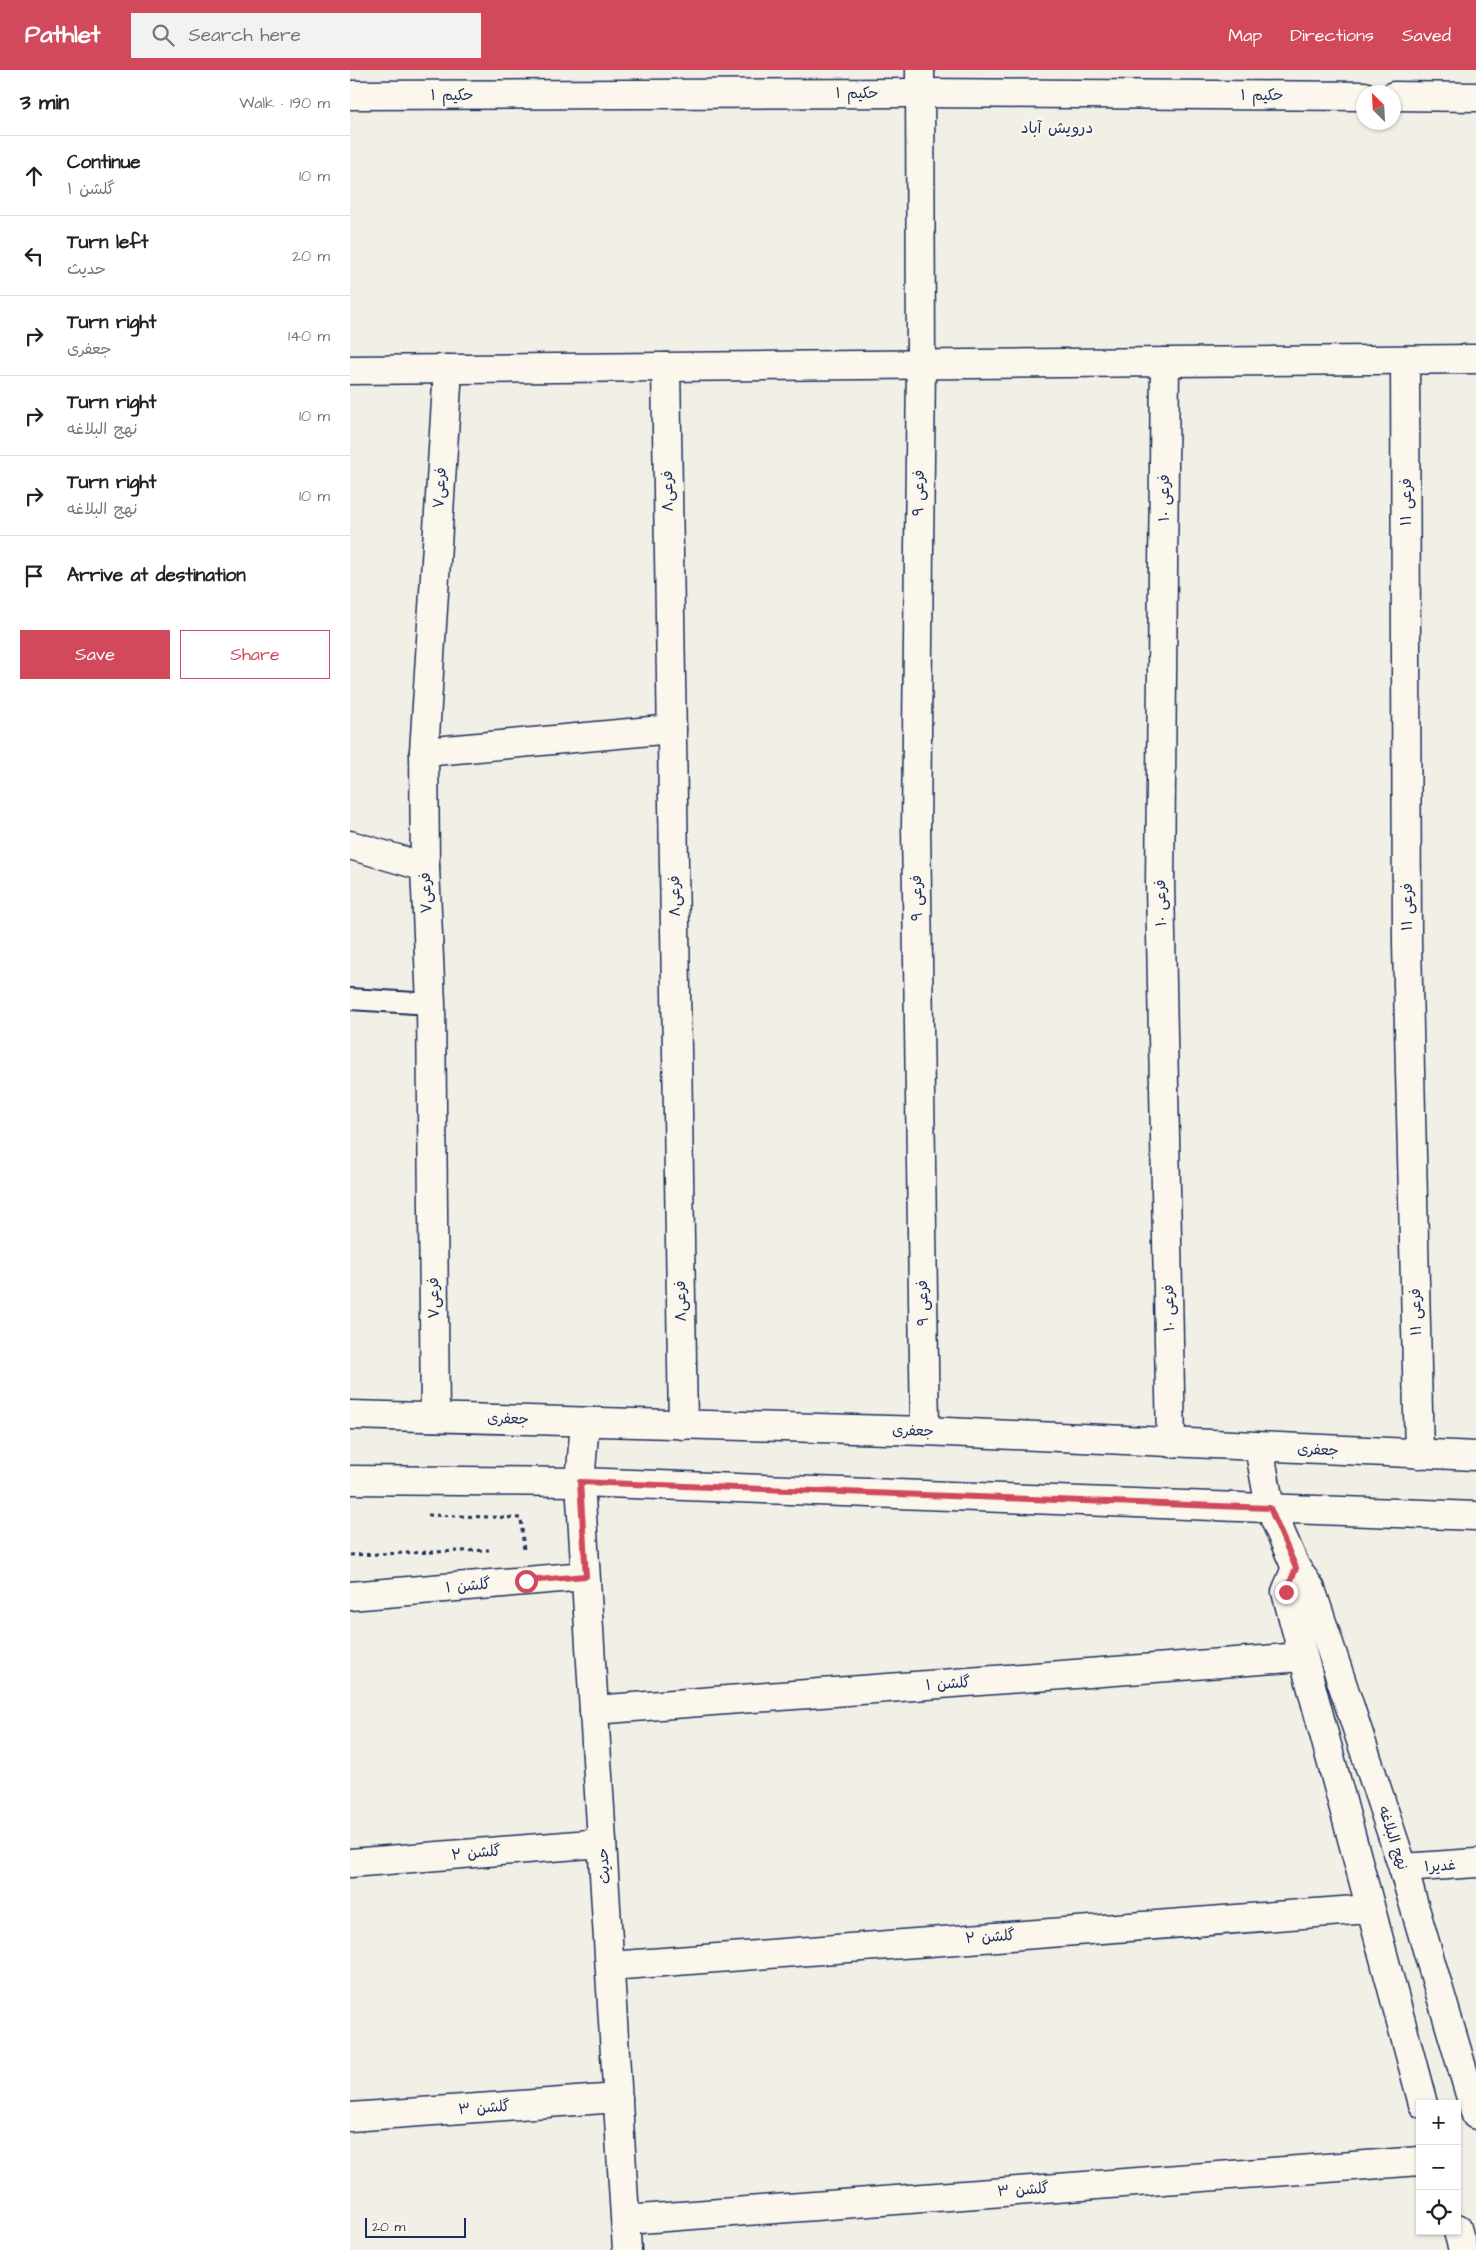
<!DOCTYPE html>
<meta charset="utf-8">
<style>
:root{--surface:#fff;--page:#f2f2f2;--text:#222;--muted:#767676;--line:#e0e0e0;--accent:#d1495b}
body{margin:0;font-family:"Architects Daughter","Playpen Sans Arabic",sans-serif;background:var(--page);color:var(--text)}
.controls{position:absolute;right:15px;bottom:15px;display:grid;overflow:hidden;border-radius:0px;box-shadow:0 1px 4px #0004}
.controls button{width:45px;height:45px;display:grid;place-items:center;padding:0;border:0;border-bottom:1px solid var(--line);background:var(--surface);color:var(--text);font:25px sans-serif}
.compass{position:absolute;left:1006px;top:15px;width:45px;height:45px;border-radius:50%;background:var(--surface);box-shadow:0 1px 4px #0004;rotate:336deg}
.scale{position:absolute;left:15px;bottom:12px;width:101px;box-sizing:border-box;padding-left:5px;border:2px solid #1b2f5e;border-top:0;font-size:14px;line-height:18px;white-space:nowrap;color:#1b2f5e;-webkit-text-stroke:4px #fbf7ec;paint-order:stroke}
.stop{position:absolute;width:15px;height:15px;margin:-11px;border:4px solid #d1495b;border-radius:50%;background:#fff}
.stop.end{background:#d1495b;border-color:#fff;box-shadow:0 1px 5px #0008}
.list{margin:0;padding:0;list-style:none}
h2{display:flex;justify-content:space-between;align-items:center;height:65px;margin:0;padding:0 20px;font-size:21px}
h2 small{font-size:16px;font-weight:400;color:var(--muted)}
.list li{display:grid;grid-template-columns:32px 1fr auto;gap:15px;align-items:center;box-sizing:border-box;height:80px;padding:0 20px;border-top:1px solid var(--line)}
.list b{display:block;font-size:19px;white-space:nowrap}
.list p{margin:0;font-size:16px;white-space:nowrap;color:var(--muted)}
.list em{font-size:16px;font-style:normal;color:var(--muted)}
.actions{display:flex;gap:10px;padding:15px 20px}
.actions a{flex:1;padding:11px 0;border:1px solid var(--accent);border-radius:0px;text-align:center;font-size:18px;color:var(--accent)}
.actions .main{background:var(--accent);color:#fff}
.icon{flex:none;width:28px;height:28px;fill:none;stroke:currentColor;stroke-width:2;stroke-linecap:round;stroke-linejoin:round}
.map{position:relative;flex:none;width:1126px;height:2180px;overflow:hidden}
header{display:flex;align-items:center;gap:30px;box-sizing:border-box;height:70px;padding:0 25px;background:var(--accent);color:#fff}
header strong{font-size:24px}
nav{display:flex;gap:28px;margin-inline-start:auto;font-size:18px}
.search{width:350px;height:45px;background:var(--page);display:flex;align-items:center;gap:12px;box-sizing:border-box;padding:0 18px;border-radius:0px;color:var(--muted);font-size:19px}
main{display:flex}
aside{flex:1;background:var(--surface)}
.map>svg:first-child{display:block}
</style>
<header>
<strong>Pathlet</strong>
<div class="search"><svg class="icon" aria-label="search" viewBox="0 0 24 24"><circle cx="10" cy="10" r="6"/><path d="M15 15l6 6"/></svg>Search here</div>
<nav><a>Map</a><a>Directions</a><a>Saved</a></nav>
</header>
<main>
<aside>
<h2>3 min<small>Walk · 190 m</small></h2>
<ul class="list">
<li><svg class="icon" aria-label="ahead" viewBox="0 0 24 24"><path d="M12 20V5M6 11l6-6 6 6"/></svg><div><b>Continue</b><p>گلشن ۱</p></div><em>10 m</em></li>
<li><svg class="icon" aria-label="left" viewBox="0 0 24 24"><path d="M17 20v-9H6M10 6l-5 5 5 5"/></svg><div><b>Turn left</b><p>حدیث</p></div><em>20 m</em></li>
<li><svg class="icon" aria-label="right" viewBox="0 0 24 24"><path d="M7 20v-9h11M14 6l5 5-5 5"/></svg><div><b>Turn right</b><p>جعفری</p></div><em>140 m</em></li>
<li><svg class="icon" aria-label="right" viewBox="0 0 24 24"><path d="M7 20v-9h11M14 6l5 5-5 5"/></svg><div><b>Turn right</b><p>نهج البلاغه</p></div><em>10 m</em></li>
<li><svg class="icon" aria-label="right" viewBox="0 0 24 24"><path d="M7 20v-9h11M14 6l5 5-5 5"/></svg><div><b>Turn right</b><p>نهج البلاغه</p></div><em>10 m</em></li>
<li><svg class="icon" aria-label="arrive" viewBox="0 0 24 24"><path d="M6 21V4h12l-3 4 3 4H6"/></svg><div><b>Arrive at destination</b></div></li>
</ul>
<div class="actions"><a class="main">Save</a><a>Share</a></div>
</aside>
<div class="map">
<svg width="1126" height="2180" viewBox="0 0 1126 2180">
<rect width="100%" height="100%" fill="#f2efe6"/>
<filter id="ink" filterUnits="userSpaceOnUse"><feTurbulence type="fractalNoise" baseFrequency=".02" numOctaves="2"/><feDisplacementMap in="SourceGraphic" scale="10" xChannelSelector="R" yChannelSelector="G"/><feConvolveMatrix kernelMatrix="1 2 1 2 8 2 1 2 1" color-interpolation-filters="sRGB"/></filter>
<g filter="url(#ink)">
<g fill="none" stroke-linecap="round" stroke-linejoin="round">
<g stroke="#1b2f5e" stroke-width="24">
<polyline id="lane" points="0,929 81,934"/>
</g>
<g stroke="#1b2f5e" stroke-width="31">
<g id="street">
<polyline points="570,0 571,295 566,756 575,1361"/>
<polyline points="0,25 570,23 1014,26"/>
<polyline points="1044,26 1126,27"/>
<polyline points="1055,290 1057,873 1069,1384"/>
<polyline points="815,292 810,813 821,1373"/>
<polyline points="316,297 333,1355"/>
<polyline points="0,300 1126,289"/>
<polyline points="74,682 322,659"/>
<polyline points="0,775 75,797"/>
<polyline points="85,1347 81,934 75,797 74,682 98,299"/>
<polyline points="235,1352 230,1412 277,2180"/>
<polyline points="0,1526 235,1506"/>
<polyline points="244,1640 952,1587"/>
<polyline points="0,1793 252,1773"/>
<polyline points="1053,1798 1126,1793"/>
<polyline points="260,1896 1019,1839"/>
<polyline points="0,2047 268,2028"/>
<polyline points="276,2150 1070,2091"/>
</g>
</g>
<g stroke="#1b2f5e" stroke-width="31">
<g id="secondary">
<polyline points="0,1345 575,1361 1126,1386"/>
<polyline points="909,1377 920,1438 946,1498 961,1519 1053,1798 1126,2045"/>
<polyline points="0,1410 230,1412 1126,1446"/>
<polyline points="946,1498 936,1522 1073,2034"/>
<polyline points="1107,2158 1113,2180"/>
</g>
</g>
<g stroke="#1b2f5e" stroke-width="3" stroke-dasharray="4 4" stroke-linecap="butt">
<polyline points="78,1445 171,1448 174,1481"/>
<polyline points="0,1485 139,1480"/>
</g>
<use href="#lane" stroke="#fbf7ec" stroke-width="20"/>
<use href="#street" stroke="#fbf7ec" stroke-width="28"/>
<use href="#secondary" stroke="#fbf7ec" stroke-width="28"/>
</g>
</g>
<g fill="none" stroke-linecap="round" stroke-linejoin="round" filter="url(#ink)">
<polyline stroke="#d1495b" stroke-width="6" points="176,1511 236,1506 230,1412 920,1438 946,1498 936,1522"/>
</g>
<g text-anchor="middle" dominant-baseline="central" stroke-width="4.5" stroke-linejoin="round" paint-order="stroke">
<g font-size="15" fill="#1b2f5e" stroke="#fbf7ec">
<text x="507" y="23">حکیم ۱</text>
<text x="102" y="25">حکیم ۱</text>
<text x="912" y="25">حکیم ۱</text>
<text transform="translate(90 418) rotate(-86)">فرعی۷</text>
<text transform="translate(318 421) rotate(-91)">فرعی۸</text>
<text transform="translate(569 423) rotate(-89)">فرعی ۹</text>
<text transform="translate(814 428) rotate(-90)">فرعی ۱۰</text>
<text transform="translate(1056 432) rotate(-90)">فرعی ۱۱</text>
<text transform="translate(76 823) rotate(-92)">فرعی۷</text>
<text transform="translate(325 826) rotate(-91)">فرعی۸</text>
<text transform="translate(567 828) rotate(-91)">فرعی ۹</text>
<text transform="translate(811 833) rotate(-91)">فرعی ۱۰</text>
<text transform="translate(1057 837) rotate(-90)">فرعی ۱۱</text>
<text transform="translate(84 1228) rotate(-91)">فرعی۷</text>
<text transform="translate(331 1231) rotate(-91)">فرعی۸</text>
<text transform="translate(573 1233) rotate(-91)">فرعی ۹</text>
<text transform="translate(819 1238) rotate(-91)">فرعی ۱۰</text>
<text transform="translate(1066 1242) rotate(-91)">فرعی ۱۱</text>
<text transform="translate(158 1349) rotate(2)">جعفری</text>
<text transform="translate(563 1361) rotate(2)">جعفری</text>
<text transform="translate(968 1380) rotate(3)">جعفری</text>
<text transform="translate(118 1516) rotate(-5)">گلشن ۱</text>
<text transform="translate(598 1614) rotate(-4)">گلشن ۱</text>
<text transform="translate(1043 1768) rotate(72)">نهج البلاغه</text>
<text transform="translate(126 1783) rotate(-5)">گلشن ۲</text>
<text transform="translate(254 1796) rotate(-94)">حدیث</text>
<text transform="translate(1090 1796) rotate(-4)">غدیر۱</text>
<text transform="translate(640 1867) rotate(-4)">گلشن ۲</text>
<text transform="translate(134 2038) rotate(-4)">گلشن ۳</text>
<text transform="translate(673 2120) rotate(-4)">گلشن ۳</text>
</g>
<g font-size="16" fill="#1b2f5e" stroke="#fbf7ec">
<text x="707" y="58">درویش آباد</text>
</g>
</g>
</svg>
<div class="controls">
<button>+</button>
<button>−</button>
<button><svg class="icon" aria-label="locate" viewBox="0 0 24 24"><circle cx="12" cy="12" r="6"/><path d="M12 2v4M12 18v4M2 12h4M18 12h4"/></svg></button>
</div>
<svg class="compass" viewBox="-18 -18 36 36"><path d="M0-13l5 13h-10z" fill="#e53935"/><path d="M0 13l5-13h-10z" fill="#767676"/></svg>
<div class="scale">20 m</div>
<div class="stop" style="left:176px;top:1511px"></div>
<div class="stop end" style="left:936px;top:1522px"></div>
</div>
</main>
